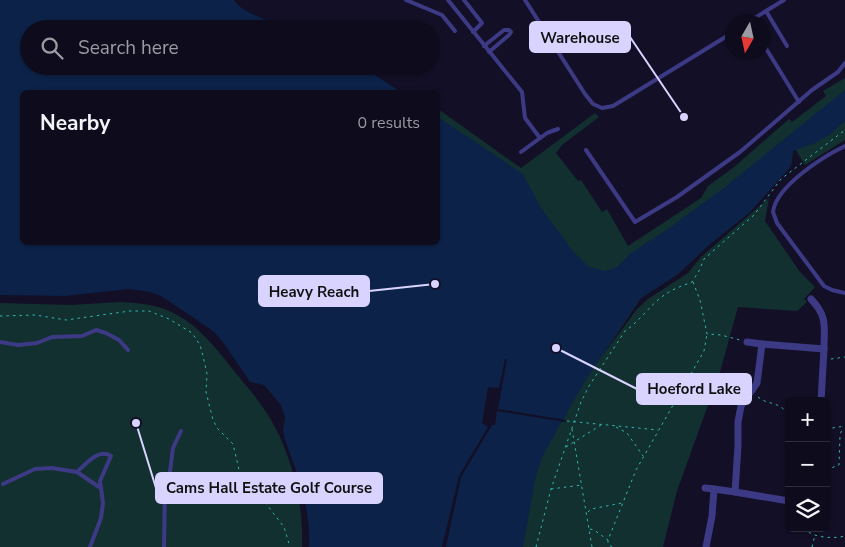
<!DOCTYPE html>
<meta charset="utf-8">
<style>
:root{--surface:#0e0b1c;--page:#1c1929;--text:#f1f3f6;--muted:#9b9ba3;--line:#2e2b3b}
body{margin:0;font-family:"Nunito Sans",sans-serif;background:var(--page);color:var(--text)}
.controls{position:absolute;right:15px;bottom:15px;display:grid;overflow:hidden;border-radius:8px;box-shadow:0 1px 4px #0004}
.controls button{width:45px;height:45px;display:grid;place-items:center;padding:0;border:0;border-bottom:1px solid var(--line);background:var(--surface);color:var(--text);font:25px sans-serif}
.compass{position:absolute;left:725px;top:15px;width:45px;height:45px;border-radius:50%;background:var(--surface);box-shadow:0 1px 4px #0004;rotate:189deg}
.list{margin:0;padding:0;list-style:none}
h2{display:flex;justify-content:space-between;align-items:center;height:65px;margin:0;padding:0 20px;font-size:21px}
h2 small{font-size:16px;font-weight:400;color:var(--muted)}
.icon{flex:none;width:28px;height:28px;fill:none;stroke:currentColor;stroke-width:2;stroke-linecap:round;stroke-linejoin:round}
.map{position:relative;flex:none;width:845px;height:547px;overflow:hidden}
.search{position:absolute;background:var(--surface);box-shadow:0 1px 4px #0004;left:20px;top:20px;width:420px;height:55px;display:flex;align-items:center;gap:12px;box-sizing:border-box;padding:0 18px;border-radius:28px;color:var(--muted);font-size:19px}
.panel{position:absolute;background:var(--surface);box-shadow:0 1px 4px #0004;left:20px;top:90px;width:420px;height:155px;border-radius:8px}
.map>svg:first-child{display:block}
</style>
<div class="map">
<svg width="845" height="547" viewBox="0 0 845 547">
<rect width="100%" height="100%" fill="#130f26"/>
<g fill="#12302f">
<polygon points="845,78 845,140 805,165 795,149 793,151 791,166 749,213 710,244 678,274 641,298 601,358 637,309 648,299 688,273 701,257 769,198 765,221 800,272 815,287 804,299 807,302 797,311 738,307 720,372 677,491 663,547 436,547 442,480 438,109 521,168 595,113 599,117 562,145 556,153 578,181 581,180 602,212 607,209 628,246 701,198 708,186 734,167 789,119 792,122 826,96 823,91"/>
<path d="M120,302C141,303 161,305 179,316C200,328 216,348 231,367C242,381 254,394 264,409C290,446 304,502 302,547H0V303L69,305Z"/>
</g>
<path fill="#0c2248" d="M0,0H234C243,15 283,26 299,29H29V66H361L401,92H22V242H438V117L523,174L541,208L572,250L589,267L604,271L616,268L631,253L668,229L725,187L845,90V121L829,135L815,143L793,151L791,166L749,213L710,244L678,274L641,298L637,303L585,381L542,457L535,480L523,547H309C311,509 298,475 285,440L283,431L285,417L281,405L264,385L250,382L225,345L215,333L203,324L161,296L151,292L129,289L65,296L0,295Z"/>
<polygon fill="#130f26" points="505,359 507,359 498,409 566,420 565,422 497,411 495,425 492,425 461,477 446,547 442,547 459,476 488,427 482,423 488,387 499,388"/>
<g fill="none" stroke-linecap="round" stroke-linejoin="round">
<g stroke="#2fb8b0" stroke-width="1" stroke-dasharray="2.5 4" stroke-linecap="butt">
<polyline points="693,282 700,300 707,334 721,335 740,340"/>
<polyline points="0,316 35,315 66,320 130,311 149,311 169,319 192,333 200,345 203,356 207,374 206,392 213,420 218,429 233,444 240,474 249,487 264,501 284,527 290,547"/>
<polyline points="831,359 845,357"/>
<path d="M758,397C769,406 778,400 789,415"/>
<polyline points="567,421 658,430"/>
<polyline points="616,427 627,433 643,456"/>
<polyline points="572,429 592,547"/>
<polyline points="826,429 845,426"/>
<polyline points="566,447 601,425"/>
<polyline points="826,467 831,468 839,465 840,435 843,427"/>
<polyline points="551,489 582,485"/>
<polyline points="588,512 591,509 622,503"/>
<path d="M804,528C811,538 834,539 845,536"/>
<polyline points="590,529 594,530 608,540"/>
<path d="M536,547L551,489L581,402L589,386L625,331C639,322 649,306 663,296C672,289 682,286 692,282L699,271L704,259L754,215L781,179L845,130"/>
<polyline points="612,547 608,544 608,540 636,470 704,351 707,334"/>
<polyline points="812,547 815,535"/>
</g>
<g stroke="#3d3a85" stroke-width="4">
<polyline points="406,0 442,15 455,31"/>
<polyline points="448,0 522,92 525,118 540,138"/>
<polyline points="464,0 482,23 473,32"/>
<polyline points="525,0 585,94 593,104 602,108 613,106 732,33"/>
<polyline points="766,11 787,46"/>
<polyline points="748,22 784,0"/>
<polyline points="762,42 799,102"/>
<polyline points="484,46 504,30 509,30 511,32 509,35 489,52"/>
<path d="M845,146C824,156 776,186 773,212L777,223L824,286L832,290L845,293"/>
<polyline points="586,150 635,222 677,197 740,152 812,90 838,72 845,63"/>
<polyline points="521,152 547,133 558,129"/>
<polyline points="0,342 18,345 37,343 52,337 82,336 96,330 106,333 119,340 128,350"/>
<polyline points="77,472 99,487"/>
<polyline points="169,479 176,484"/>
<path d="M3,484L35,469L52,468L77,472C86,464 98,448 111,456L100,481L103,503L101,518L90,547"/>
<polyline points="164,547 165,484 169,479 173,448 181,431"/>
</g>
<g stroke="#3d3a85" stroke-width="7">
<path d="M811,299C828,317 824,326 824,349"/>
<polyline points="747,342 762,344"/>
<polyline points="705,488 714,489"/>
<polyline points="735,492 789,501"/>
<polyline points="706,547 712,516 714,489 735,492 738,446 738,422 741,406 757,383 762,344 824,349 821,401"/>
</g>
</g>
<path fill="none" stroke="#d9d4ff" stroke-width="2" d="M684 117L630 37M435 284L369 291M556 348L637 389M136 423L156 488"/>
<g fill="#d9d4ff" stroke="#130f26" stroke-width="2">
<circle cx="684" cy="117" r="5"/>
<circle cx="435" cy="284" r="5"/>
<circle cx="556" cy="348" r="5"/>
<circle cx="136" cy="423" r="5"/>
</g>
<g fill="#d9d4ff" stroke="#d9d4ff" stroke-width="2">
<rect x="530" y="22" width="100" height="30" rx="5"/>
<rect x="259" y="276" width="110" height="30" rx="5"/>
<rect x="637" y="374" width="114" height="30" rx="5"/>
<rect x="156" y="473" width="226" height="30" rx="5"/>
</g>
<g font-size="15" text-anchor="middle" font-weight="bold" fill="#111">
<text x="580" y="43">Warehouse</text>
<text x="314" y="297">Heavy Reach</text>
<text x="694" y="394">Hoeford Lake</text>
<text x="269" y="493">Cams Hall Estate Golf Course</text>
</g>
</svg>
<div class="controls">
<button>+</button>
<button>−</button>
<button><svg class="icon" aria-label="layers" viewBox="0 0 24 24"><path d="M12 4l9 5-9 5-9-5zM3 14l9 5 9-5"/></svg></button>
</div>
<svg class="compass" viewBox="-18 -18 36 36"><path d="M0-13l5 13h-10z" fill="#e53935"/><path d="M0 13l5-13h-10z" fill="#9b9ba3"/></svg>
<div class="search"><svg class="icon" aria-label="search" viewBox="0 0 24 24"><circle cx="10" cy="10" r="6"/><path d="M15 15l6 6"/></svg>Search here</div>
<section class="panel">
<h2>Nearby<small>0 results</small></h2>
<ul class="list">
</ul>
</section>
</div>
